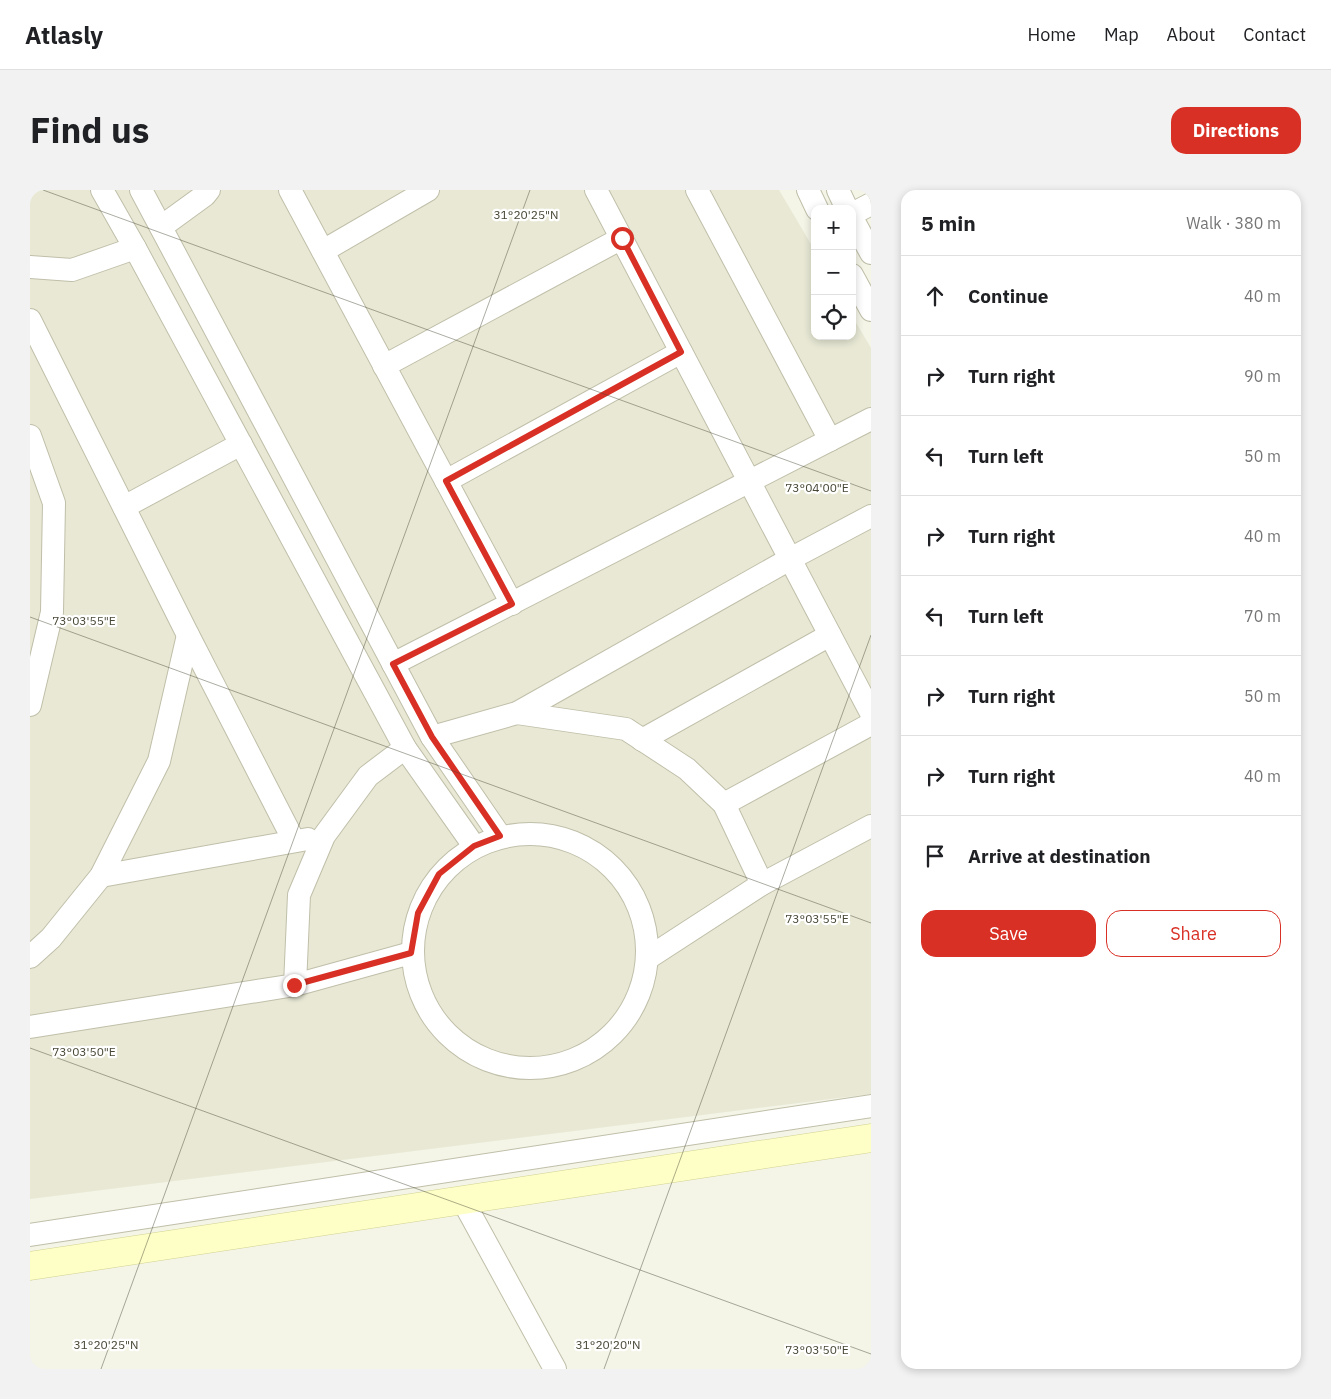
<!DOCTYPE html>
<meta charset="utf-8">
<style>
:root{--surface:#fff;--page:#f2f2f2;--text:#202124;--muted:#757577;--line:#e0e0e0;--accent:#d93025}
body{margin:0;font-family:"IBM Plex Sans",sans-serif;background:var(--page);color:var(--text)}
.controls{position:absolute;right:15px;top:15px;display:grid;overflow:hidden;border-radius:10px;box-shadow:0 2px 8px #0003}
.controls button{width:45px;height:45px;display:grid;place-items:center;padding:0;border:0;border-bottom:1px solid var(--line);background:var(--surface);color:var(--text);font:25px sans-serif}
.stop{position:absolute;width:15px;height:15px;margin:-11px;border:4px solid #d93025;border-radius:50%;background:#fff}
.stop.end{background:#d93025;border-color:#fff;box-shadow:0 1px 5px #0008}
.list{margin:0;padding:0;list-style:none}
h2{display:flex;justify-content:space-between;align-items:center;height:65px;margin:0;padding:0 20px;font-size:21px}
h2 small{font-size:16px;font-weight:400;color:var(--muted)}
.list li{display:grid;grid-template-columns:32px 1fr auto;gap:15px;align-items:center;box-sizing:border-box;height:80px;padding:0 20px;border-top:1px solid var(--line)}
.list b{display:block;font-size:19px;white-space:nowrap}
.list em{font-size:16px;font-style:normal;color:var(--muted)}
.actions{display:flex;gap:10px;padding:15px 20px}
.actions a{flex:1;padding:11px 0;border:1px solid var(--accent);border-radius:15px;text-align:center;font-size:18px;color:var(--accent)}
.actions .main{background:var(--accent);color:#fff}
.icon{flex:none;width:28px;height:28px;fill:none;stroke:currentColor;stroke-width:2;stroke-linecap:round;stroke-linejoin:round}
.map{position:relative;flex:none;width:841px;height:1179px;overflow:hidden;border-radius:15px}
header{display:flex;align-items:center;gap:30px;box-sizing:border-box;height:70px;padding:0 25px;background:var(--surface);border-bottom:1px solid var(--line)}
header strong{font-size:24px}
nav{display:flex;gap:28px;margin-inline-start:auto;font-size:18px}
.intro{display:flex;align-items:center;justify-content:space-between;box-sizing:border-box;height:120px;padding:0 30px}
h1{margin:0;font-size:35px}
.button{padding:12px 22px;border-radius:15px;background:var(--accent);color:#fff;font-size:18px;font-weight:700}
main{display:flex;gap:30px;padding:0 30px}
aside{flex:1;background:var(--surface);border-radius:15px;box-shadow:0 2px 8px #0003}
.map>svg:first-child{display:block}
</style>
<header>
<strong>Atlasly</strong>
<nav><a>Home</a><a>Map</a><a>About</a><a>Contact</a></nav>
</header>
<div class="intro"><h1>Find us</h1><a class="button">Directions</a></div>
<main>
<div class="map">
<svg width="841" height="1179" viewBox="0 0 841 1179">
<rect width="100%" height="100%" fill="#f4f4e7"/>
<polygon fill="#e8e8d5" points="0,0 749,0 785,61 785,146 822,146 822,126 841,158 841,904 0,1009"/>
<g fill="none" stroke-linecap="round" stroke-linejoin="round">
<g stroke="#c0bfa9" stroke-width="24">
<g id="street">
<polyline points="72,0 105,58 375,558 444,656"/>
<polyline points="111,0 402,547 470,646"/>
<polyline points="260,0 482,414"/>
<polyline points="566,0 841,523"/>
<polyline points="667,0 800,250"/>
<polyline points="778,0 787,19"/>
<polyline points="808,0 817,19"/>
<polyline points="822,24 841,14"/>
<polyline points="822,28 841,63"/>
<polyline points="131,37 175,5 179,0"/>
<polyline points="293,61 398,0"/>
<polyline points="0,77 42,80 105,58"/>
<polyline points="822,85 841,120"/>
<polyline points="0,130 158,445 264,651"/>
<polyline points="354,176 592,48"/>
<polyline points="0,246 24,313 22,422 0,515"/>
<polyline points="416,291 651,162"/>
<polyline points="94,317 211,254"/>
<polyline points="363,474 841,229"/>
<polyline points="487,523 760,369 841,326"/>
<polyline points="402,547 487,523 596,539 657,579 694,614 732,694"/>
<polyline points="612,550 800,445"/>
<polyline points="694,614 841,534"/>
<circle cx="500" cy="761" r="117"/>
<polyline points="71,686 278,649"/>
<polyline points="0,767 21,748 71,686 129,571 158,445"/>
<polyline points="618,768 732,694 841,636"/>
<polyline points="265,795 269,705 294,646 338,586 375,558"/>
<polyline points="0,837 265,795 381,763"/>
<polyline points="432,1009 525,1179"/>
<polyline points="0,1045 841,916"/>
</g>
</g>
<g stroke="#d2d293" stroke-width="29">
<polyline id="secondary" points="0,1076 841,948"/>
</g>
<use href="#street" stroke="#fff" stroke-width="22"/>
<use href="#secondary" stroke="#fdffc6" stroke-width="28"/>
</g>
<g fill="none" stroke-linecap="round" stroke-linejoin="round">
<polyline stroke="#d93025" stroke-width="6" points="264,795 381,763 388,723 409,684 444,656 470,646 402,547 363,474 482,414 416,291 651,162 592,48"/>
</g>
<path fill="none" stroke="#484635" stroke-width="1" stroke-opacity="0.45" d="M13,0L841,301M0,427L841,733M0,858L841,1164M71,1179L500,0M574,1179L841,445"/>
<g font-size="12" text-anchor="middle" fill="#484635" stroke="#fff" stroke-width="4.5" stroke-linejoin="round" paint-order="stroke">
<text x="496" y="29">31°20'25"N</text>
<text x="787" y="302">73°04'00"E</text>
<text x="54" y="435">73°03'55"E</text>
<text x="787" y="733">73°03'55"E</text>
<text x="54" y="866">73°03'50"E</text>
<text x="76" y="1159">31°20'25"N</text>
<text x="578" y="1159">31°20'20"N</text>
<text x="787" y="1164">73°03'50"E</text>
</g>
</svg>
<div class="controls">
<button>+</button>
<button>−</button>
<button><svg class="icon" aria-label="locate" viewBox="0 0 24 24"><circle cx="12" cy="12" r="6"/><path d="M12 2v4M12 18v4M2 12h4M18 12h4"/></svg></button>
</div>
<div class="stop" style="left:592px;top:48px"></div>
<div class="stop end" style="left:264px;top:795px"></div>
</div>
<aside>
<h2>5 min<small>Walk · 380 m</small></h2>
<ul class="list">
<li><svg class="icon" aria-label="ahead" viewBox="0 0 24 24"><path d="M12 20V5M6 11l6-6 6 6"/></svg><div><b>Continue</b></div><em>40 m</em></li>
<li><svg class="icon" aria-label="right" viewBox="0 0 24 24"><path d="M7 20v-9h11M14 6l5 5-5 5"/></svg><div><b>Turn right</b></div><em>90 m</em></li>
<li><svg class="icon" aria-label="left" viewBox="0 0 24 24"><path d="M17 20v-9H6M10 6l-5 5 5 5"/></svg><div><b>Turn left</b></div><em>50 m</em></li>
<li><svg class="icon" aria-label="right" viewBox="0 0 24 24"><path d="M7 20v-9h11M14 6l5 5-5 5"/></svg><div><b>Turn right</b></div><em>40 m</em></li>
<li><svg class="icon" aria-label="left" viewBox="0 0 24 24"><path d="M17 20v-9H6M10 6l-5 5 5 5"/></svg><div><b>Turn left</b></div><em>70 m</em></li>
<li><svg class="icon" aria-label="right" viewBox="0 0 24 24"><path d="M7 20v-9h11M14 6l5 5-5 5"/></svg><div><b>Turn right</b></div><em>50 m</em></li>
<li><svg class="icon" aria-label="right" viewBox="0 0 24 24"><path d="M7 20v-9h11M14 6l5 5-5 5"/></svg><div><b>Turn right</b></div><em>40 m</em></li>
<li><svg class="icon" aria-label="arrive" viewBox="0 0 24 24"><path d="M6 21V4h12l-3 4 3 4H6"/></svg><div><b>Arrive at destination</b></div></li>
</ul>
<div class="actions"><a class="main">Save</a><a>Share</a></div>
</aside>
</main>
